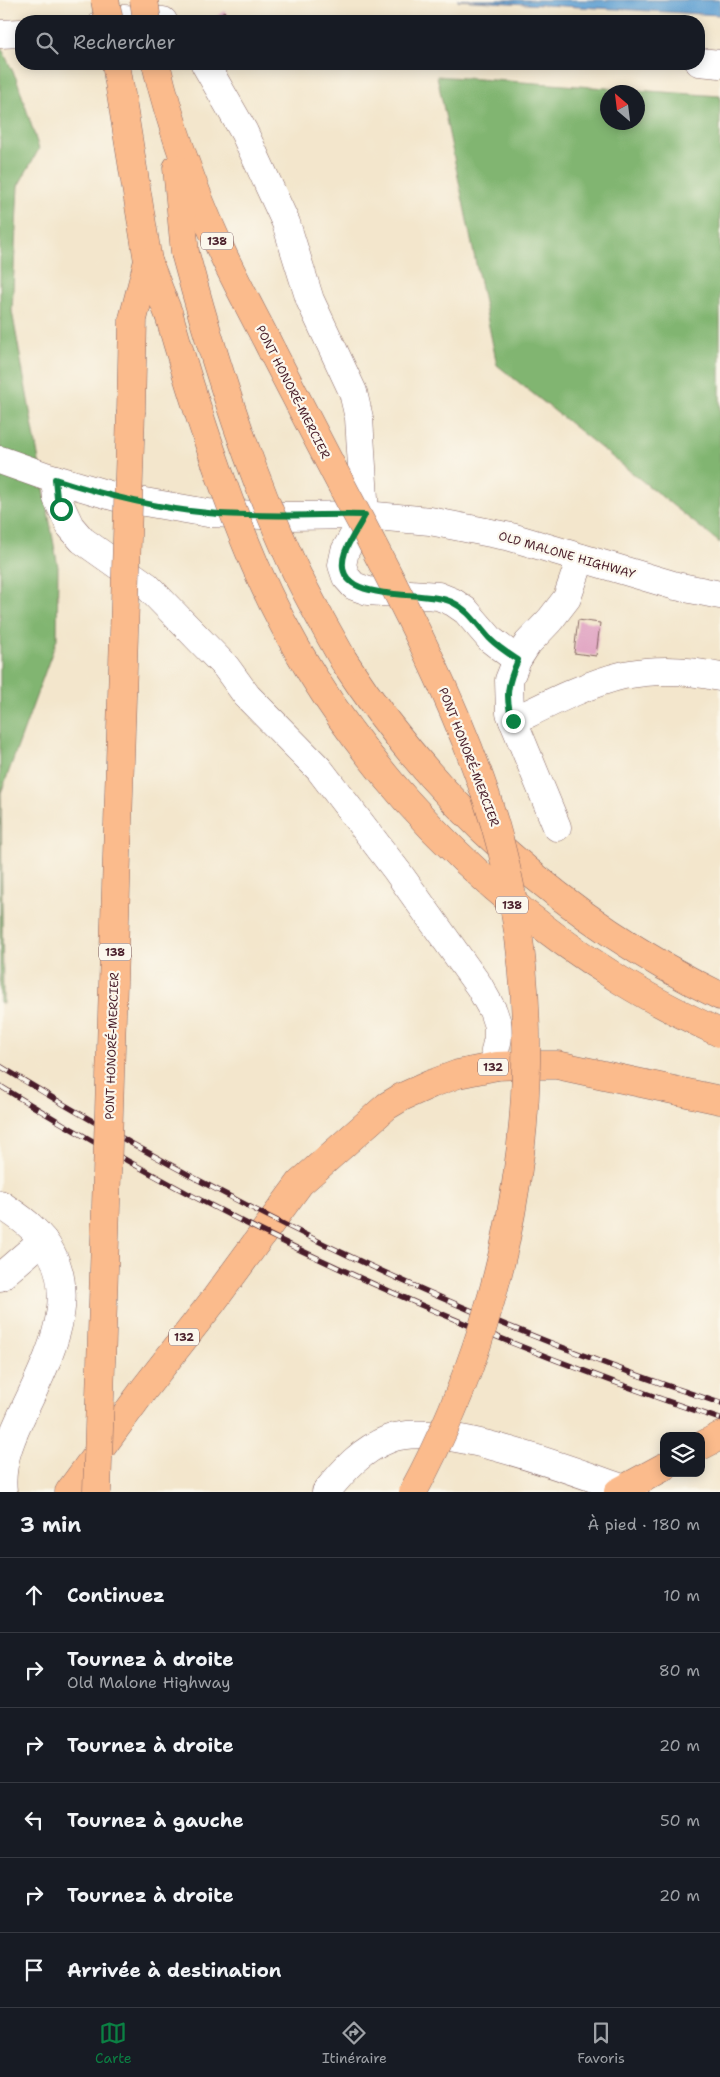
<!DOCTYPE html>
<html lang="fr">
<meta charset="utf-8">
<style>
:root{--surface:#171b24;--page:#20242c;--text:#f1f3f6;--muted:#9ea1a6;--line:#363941;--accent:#0b8043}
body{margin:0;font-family:"Shantell Sans",sans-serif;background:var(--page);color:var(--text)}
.controls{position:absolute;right:15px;bottom:15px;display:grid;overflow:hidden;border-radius:10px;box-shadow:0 2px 12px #0003}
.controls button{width:45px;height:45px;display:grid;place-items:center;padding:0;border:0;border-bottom:1px solid var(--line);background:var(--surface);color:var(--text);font:25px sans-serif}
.compass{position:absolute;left:600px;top:85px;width:45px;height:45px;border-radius:50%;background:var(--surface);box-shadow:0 2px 12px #0003;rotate:332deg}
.stop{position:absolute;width:15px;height:15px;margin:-11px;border:4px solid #0b8043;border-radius:50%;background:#fff}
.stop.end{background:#0b8043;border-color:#fff;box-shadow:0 1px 5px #0008}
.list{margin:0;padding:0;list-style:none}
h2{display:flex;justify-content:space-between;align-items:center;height:65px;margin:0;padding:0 20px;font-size:21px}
h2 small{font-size:16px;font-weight:400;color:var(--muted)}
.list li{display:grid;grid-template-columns:32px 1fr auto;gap:15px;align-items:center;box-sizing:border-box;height:75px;padding:0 20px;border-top:1px solid var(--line)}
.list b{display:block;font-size:19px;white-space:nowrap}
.list p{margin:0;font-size:16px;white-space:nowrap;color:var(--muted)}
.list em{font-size:16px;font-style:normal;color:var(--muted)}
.icon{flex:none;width:28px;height:28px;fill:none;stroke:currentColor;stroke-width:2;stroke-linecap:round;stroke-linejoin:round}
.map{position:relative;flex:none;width:720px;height:1492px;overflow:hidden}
.search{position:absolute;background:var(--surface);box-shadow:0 2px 12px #0003;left:15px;right:15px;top:15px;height:55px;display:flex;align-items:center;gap:12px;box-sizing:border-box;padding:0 18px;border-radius:20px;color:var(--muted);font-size:19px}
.sheet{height:515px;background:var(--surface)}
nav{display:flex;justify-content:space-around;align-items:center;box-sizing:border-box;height:70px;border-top:1px solid var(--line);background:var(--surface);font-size:14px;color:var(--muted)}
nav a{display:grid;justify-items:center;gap:2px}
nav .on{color:var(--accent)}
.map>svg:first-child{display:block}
</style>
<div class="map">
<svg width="720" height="1492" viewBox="0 0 720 1492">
<rect width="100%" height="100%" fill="#fbf7ec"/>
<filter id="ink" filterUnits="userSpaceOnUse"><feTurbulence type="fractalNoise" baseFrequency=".02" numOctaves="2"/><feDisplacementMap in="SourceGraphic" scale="10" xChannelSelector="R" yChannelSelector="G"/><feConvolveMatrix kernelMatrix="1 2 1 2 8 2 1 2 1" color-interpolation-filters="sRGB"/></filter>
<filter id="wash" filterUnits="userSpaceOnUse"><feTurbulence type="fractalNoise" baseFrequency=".0096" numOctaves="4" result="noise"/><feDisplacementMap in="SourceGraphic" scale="20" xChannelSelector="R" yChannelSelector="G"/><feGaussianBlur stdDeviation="1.12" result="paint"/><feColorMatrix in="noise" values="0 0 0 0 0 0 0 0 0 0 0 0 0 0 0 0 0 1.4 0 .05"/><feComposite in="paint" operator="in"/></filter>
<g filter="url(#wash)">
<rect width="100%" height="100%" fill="#f3e6cc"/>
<g fill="#81b571" stroke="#666a4e" fill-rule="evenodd">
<polygon points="0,45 17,80 39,149 18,186 12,311 58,567 57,639 1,793 3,1004 0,1002"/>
<path d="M437,76L720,96V543L497,365ZM608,92H638V122H608Z"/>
</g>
<polygon fill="#60a0d2" stroke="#55607e" points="457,0 720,0 720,15"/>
<g id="blocks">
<g fill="#e1a5c3">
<polygon points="224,11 232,21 210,21"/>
<polygon points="578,620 600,623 596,656 574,653"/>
</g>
</g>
</g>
<g filter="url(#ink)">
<use href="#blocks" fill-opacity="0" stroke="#856563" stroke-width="1"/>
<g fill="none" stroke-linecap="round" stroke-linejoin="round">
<g stroke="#856563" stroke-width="29">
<g id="minor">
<polyline points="104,21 124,19 163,21"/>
<polyline points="0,34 21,33"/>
<polyline points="699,62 720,64"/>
<polyline points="205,64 244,132 286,223 310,300 353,392 359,418 365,515 345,551 342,565 346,577 354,586 368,591 438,596 453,602 466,611 491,640 517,660"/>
<polyline points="0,460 45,476 116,497 208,513 287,516 365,515 430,521 511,537 676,586 720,595"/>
<polyline points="55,479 57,498 70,526 82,540 147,586 226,667 247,696 319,769 397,871 479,986 493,1011 498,1026 498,1038 495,1051 497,1066"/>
<path d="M513,721C548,704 586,684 624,675C655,669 689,670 720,677"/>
<polyline points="557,827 510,713 509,680 517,660 528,643 550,620 567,598 581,558"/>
<path d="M0,1204C10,1211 22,1218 31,1227C92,1284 48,1358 20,1419C9,1443 0,1466 3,1492"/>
<polyline points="0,1277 43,1240"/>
<path d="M326,1492C344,1470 361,1450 389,1439C441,1418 579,1474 634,1492"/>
</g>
</g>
<g stroke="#856563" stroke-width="29">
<g id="highway">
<polyline points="116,64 148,261 133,319 131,411"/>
<path d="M156,64C171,127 193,189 220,248C236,283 255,317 272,351"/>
<polyline points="177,168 185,253"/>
<polyline points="148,261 169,315"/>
<path d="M344,661C438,806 565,920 720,996"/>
<polyline points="701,1446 720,1436"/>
<polyline points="69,1492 145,1388 214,1300 300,1183 369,1122 387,1106 402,1097 431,1084 458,1074 497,1066 526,1065 557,1065 720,1100"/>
<polyline points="618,1492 664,1467"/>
</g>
</g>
<use href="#minor" stroke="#fff" stroke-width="28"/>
<use href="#highway" stroke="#fbbb8c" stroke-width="28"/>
<g stroke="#4a1f2b" stroke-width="5.5">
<g id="rail">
<path d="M0,1066C226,1205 467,1322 720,1403"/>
<path d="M0,1086C226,1226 468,1335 720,1419"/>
</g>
</g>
<use href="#rail" stroke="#fbf7ec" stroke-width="4" stroke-dasharray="11" stroke-linecap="butt"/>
<g stroke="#856563" stroke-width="29" stroke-linecap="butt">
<g id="highway-bridge">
<polyline points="105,0 109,21"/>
<polyline points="144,0 147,21"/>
<path d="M185,253C213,358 246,463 291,561C306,595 326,628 344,661"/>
<path d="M169,315C193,399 220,484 255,565C328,735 463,883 620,980C652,1000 686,1017 720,1033"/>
<path d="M272,351C302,409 331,466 362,524C408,612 454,701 486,796C562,1023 526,1283 413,1492"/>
<polyline points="97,1492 131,411"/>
</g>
</g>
<use href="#highway-bridge" stroke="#fbbb8c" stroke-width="28"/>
</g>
</g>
<g fill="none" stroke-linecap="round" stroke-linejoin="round" filter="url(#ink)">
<path stroke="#0b8043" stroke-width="6" d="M61,509L57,498L55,479C104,495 156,508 208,513C260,518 313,514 365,515C359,527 350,539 345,552C327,607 424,588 452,602C469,610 478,626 490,639C498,647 509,654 518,660C508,682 504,697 513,721"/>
</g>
<g text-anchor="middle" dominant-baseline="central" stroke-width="4.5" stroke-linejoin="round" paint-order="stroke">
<g fill="#fbf7ec" stroke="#7f6065" stroke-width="1">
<rect x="201" y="232.5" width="32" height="17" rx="4"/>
<rect x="496" y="896.5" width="32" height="17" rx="4"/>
<rect x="99" y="943.5" width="32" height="17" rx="4"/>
<rect x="478" y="1058.5" width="30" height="17" rx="4"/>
<rect x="169" y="1328.5" width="30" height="17" rx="4"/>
</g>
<g font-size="11" font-weight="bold" fill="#4a1f2b">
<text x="217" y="241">138</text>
<text x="512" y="905">138</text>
<text x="115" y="952">138</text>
<text x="493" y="1067">132</text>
<text x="184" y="1337">132</text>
</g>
<g font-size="12" fill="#4a1f2b" stroke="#fbf7ec">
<text transform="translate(293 392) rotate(63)">PONT HONORÉ-MERCIER</text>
<text transform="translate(567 555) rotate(16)">OLD MALONE HIGHWAY</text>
<text transform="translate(469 757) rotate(69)">PONT HONORÉ-MERCIER</text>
<text transform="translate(112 1046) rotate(-88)">PONT HONORÉ-MERCIER</text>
</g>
</g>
</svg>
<div class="controls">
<button><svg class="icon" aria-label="layers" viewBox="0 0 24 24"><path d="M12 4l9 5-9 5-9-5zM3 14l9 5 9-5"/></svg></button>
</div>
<svg class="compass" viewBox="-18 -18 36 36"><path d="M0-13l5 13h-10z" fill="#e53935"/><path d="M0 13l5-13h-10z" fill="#9ea1a6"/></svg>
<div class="stop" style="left:61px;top:509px"></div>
<div class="stop end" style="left:513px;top:721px"></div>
<div class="search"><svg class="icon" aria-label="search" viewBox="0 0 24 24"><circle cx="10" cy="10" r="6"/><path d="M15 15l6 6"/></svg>Rechercher</div>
</div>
<section class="sheet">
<h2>3 min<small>À pied · 180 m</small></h2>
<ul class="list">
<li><svg class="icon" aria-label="ahead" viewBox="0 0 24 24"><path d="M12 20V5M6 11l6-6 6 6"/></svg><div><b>Continuez</b></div><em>10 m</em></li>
<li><svg class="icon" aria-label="right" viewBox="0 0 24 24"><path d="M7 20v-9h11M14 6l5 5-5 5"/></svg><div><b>Tournez à droite</b><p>Old Malone Highway</p></div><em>80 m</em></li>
<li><svg class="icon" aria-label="right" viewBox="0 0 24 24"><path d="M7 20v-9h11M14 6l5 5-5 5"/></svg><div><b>Tournez à droite</b></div><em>20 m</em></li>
<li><svg class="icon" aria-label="left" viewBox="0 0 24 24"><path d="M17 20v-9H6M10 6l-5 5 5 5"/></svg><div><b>Tournez à gauche</b></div><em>50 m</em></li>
<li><svg class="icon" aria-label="right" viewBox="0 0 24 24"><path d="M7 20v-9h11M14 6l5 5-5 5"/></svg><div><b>Tournez à droite</b></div><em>20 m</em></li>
<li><svg class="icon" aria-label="arrive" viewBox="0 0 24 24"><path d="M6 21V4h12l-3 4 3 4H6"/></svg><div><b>Arrivée à destination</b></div></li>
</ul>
</section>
<nav>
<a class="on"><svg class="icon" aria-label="map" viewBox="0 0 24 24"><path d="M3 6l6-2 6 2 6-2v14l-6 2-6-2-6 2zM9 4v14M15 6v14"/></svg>Carte</a>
<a><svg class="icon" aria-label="directions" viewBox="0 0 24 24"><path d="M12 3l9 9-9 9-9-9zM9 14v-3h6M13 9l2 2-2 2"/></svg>Itinéraire</a>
<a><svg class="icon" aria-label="saved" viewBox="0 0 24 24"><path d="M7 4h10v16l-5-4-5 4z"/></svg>Favoris</a>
</nav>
